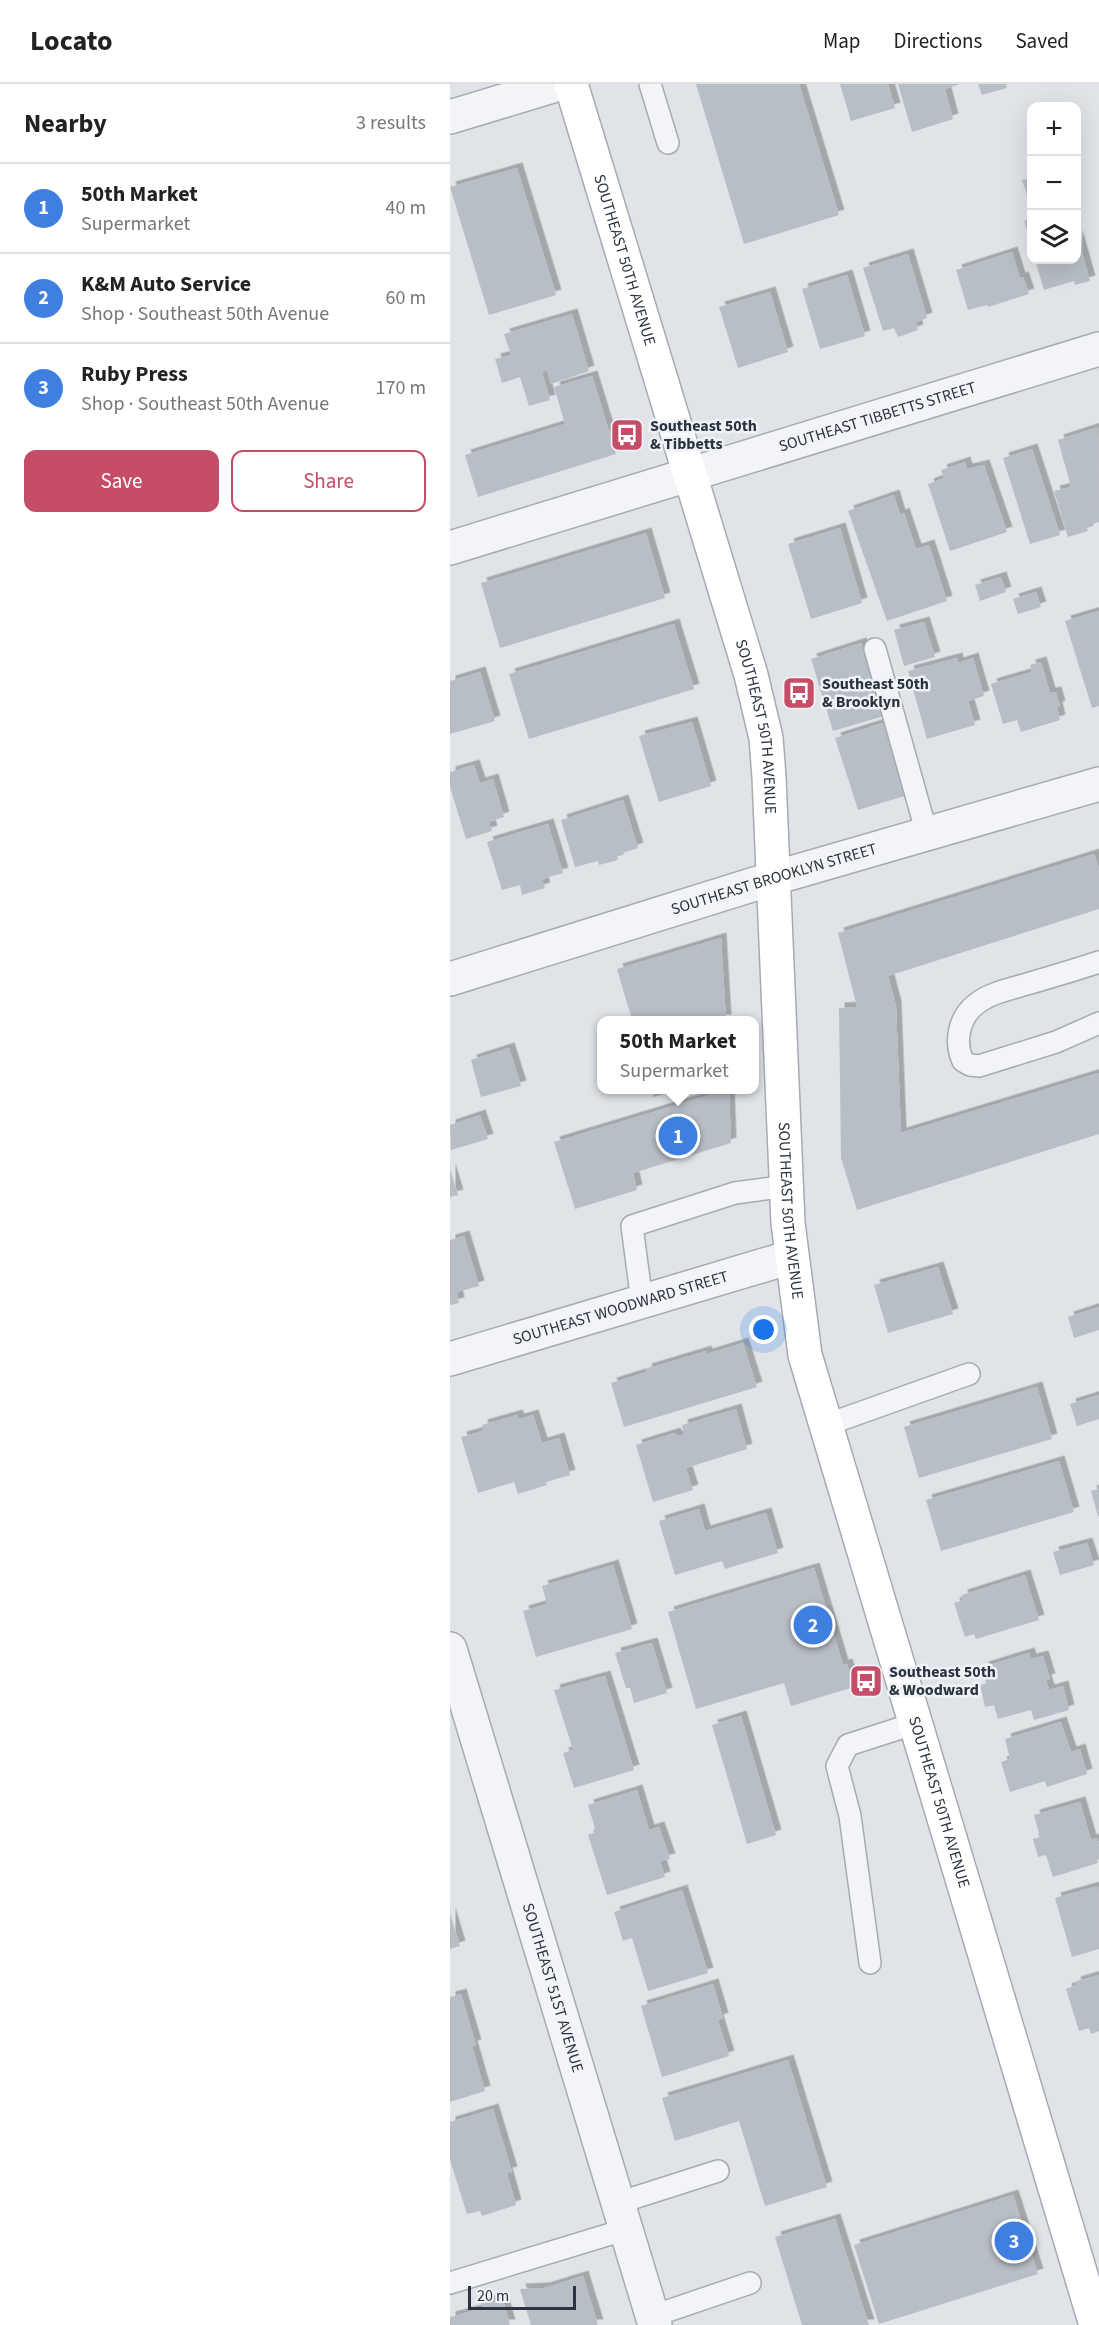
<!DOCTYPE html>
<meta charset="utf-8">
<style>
:root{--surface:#fff;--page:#f2f2f2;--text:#222;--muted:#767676;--line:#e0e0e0;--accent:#c64d68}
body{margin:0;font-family:"Source Sans 3",sans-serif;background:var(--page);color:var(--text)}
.controls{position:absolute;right:18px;top:18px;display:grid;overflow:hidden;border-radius:12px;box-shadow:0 6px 24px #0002}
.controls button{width:54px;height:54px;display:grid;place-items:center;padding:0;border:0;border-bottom:2px solid var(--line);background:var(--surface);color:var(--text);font:30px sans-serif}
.scale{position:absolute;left:18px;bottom:15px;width:108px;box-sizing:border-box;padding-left:6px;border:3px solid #2a333f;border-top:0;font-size:16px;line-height:21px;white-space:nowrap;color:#2a333f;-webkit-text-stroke:4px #f0f3f6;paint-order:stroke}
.you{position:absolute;left:314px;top:1246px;width:21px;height:21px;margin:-15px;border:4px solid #fff;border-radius:50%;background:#1a73e8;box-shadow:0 0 0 9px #1a73e833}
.badge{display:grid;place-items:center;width:39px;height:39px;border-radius:50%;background:var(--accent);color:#fff;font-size:20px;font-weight:700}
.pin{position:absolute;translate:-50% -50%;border:3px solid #fff;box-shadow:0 2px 6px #0006}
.popup{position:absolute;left:147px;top:932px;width:162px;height:78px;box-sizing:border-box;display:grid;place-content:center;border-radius:12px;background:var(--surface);filter:drop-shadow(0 2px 4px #0005);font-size:20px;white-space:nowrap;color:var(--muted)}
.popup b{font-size:22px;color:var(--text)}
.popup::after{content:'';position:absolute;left:50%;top:100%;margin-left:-12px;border:12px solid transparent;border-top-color:var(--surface)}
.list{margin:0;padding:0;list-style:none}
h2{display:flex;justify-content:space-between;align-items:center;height:78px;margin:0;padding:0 24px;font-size:26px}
h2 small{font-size:20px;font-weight:400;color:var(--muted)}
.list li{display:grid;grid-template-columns:39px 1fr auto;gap:18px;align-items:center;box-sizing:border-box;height:90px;padding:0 24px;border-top:2px solid var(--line)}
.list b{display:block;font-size:22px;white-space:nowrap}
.list p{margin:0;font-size:20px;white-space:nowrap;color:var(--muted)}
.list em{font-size:20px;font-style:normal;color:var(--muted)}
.actions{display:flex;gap:12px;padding:18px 24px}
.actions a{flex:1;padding:14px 0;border:2px solid var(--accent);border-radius:12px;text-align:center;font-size:21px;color:var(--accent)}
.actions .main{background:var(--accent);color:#fff}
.icon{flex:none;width:33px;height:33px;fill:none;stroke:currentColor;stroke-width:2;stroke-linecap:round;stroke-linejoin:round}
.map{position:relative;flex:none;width:649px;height:2241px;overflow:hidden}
header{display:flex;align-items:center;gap:36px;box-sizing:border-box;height:84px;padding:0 30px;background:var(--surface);border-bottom:2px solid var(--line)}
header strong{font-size:28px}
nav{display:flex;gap:33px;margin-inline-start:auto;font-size:21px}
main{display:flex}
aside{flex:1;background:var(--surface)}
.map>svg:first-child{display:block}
</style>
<header>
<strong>Locato</strong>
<nav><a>Map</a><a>Directions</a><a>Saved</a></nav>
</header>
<main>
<aside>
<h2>Nearby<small>3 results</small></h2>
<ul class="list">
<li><span class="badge" style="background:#3f7fe0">1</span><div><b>50th Market</b><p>Supermarket</p></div><em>40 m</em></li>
<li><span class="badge" style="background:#3f7fe0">2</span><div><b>K&amp;M Auto Service</b><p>Shop · Southeast 50th Avenue</p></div><em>60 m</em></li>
<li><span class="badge" style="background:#3f7fe0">3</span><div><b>Ruby Press</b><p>Shop · Southeast 50th Avenue</p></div><em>170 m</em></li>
</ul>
<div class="actions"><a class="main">Save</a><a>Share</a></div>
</aside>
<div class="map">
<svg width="649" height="2241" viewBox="0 0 649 2241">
<defs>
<filter id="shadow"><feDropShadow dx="5.5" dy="-5.5" stdDeviation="0" flood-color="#0004"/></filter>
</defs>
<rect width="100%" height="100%" fill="#e0e4e8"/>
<g fill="#b8bec5" filter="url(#shadow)">
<polygon points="246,0 349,0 389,131 294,160"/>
<polygon points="390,0 438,0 445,24 401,37"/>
<polygon points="448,0 510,0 495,5 503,35 462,48"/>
<polygon points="528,0 556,0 557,4 532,11"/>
<polygon points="67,84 106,211 39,231 0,103"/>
<polygon points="582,94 582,123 581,123 572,96"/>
<polygon points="582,135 582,160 581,160 574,137"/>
<polygon points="627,151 640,197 625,201 624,197 594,206 585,176 626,176"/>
<polygon points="562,168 570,194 573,193 579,210 538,223 537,221 518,226 506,186"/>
<polygon points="458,170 477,234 466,238 468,246 448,253 444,244 433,247 413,184"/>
<polygon points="397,191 415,252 370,265 352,205"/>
<polygon points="320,208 338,268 288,284 269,223"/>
<polygon points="122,230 139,287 101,300 97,286 92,288 100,316 79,322 70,293 52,299 45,275 61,271 54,250"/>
<polygon points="142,292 166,370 28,413 15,371 115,340 104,303"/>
<polygon points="648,343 649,438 636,442 638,447 618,453 604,407 621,403 608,356"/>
<polygon points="582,365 610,451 580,460 553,374"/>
<polygon points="515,378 517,385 534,381 557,448 500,467 478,400 494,394 491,386"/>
<polygon points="444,411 450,431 454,429 466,465 479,461 497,517 437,537 398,427"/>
<polygon points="390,444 412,519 361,535 338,460"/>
<polygon points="196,449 215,514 50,564 31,499"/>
<polygon points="551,493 556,508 530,517 525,501"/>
<polygon points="586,508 591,523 568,530 563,515"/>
<polygon points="649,527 649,622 642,624 615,537"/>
<polygon points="474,538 485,573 454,582 444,546"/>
<polygon points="224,540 244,605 79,655 59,590"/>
<polygon points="411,559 434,632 383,647 361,575"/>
<polygon points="507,574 508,579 523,574 534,612 518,617 525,641 477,655 458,587"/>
<polygon points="591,578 600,609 606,608 610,622 607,623 610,636 571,648 567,636 553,640 541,600 582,588 580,581"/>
<polygon points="30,588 45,637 0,650 0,597"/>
<polygon points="242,638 261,702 209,718 189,652"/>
<polygon points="436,638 458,711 408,726 385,654"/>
<polygon points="24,681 30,699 43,695 54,733 39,738 42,747 16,755 0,703 0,688"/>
<polygon points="173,716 188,764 167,771 168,776 149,781 148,777 125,783 111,736"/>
<polygon points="98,740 113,789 92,795 95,804 72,811 70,801 52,806 37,758"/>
<polygon points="644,770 649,785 649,825 438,892 446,922 451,1049 649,989 649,1050 407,1126 391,1074 389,924 407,923 388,849"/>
<polygon points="271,854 276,936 182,936 167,885"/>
<polygon points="59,964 71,1002 31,1013 21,976"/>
<polygon points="202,1006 227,1006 204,1013"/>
<polygon points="276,1006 279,1006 281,1059 183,1089 187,1106 125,1125 104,1058"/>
<polygon points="30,1031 38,1055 1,1066 0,1041"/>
<polygon points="0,1085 8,1111 0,1113"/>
<polygon points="14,1152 29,1202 7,1208 9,1219 0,1221 0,1156"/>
<polygon points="488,1183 503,1230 438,1249 424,1201"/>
<polygon points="649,1223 649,1246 624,1254 618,1233"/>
<polygon points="293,1259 307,1303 174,1343 161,1299 197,1288 196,1285 256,1267 257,1270"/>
<polygon points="587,1303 602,1355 469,1394 454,1343"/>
<polygon points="649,1311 649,1335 627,1342 620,1320"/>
<polygon points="286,1325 297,1365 236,1384 243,1406 203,1418 186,1361 225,1349 226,1352 234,1351 232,1341"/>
<polygon points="67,1331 69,1335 83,1331 92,1359 109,1354 120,1391 96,1398 97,1401 68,1410 64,1398 28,1409 11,1353 33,1347 32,1341"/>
<polygon points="609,1377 624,1428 491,1467 476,1416"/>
<polygon points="649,1405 649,1432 648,1432 641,1407"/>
<polygon points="249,1425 255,1447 316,1429 328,1469 275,1485 272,1477 225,1491 209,1437"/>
<polygon points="637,1459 644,1481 610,1491 603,1468"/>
<polygon points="163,1481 182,1545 86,1573 73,1527 97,1520 92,1502"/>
<polygon points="364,1484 393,1581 397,1580 404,1603 341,1622 334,1599 246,1625 218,1528"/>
<polygon points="575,1491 589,1536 526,1555 524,1550 515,1553 504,1519 513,1516 512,1511"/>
<polygon points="202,1559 217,1609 184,1619 180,1604 176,1604 165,1569"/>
<polygon points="579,1569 581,1575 593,1572 600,1595 596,1596 599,1606 613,1602 619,1626 584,1636 581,1626 548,1635 544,1621 535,1623 530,1601 537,1599 533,1583"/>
<polygon points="155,1592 184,1686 124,1704 113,1669 123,1666 104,1606"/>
<polygon points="291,1632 326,1751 297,1760 262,1641"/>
<polygon points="611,1638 621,1668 630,1665 637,1690 597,1703 595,1697 560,1708 551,1678 560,1675 555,1655"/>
<polygon points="187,1706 199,1746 209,1743 220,1775 210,1777 215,1793 157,1811 138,1751 146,1748 138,1721"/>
<polygon points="630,1718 641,1756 647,1754 649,1760 649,1773 646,1774 648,1779 603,1793 596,1771 588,1773 583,1755 590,1753 584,1731"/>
<polygon points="648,1802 649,1865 622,1873 605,1814"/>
<polygon points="232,1806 258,1889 198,1907 182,1854 173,1857 164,1828"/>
<polygon points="0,1829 10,1862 0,1865"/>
<polygon points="649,1891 649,1947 641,1950 639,1944 629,1947 616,1905 626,1901 625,1898"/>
<polygon points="263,1900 273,1934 268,1936 279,1972 212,1993 191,1922"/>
<polygon points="11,1910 26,1961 22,1962 35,2007 0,2018 0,1913"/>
<polygon points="338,1976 377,2103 315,2122 289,2037 225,2057 212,2014"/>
<polygon points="43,2025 62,2088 57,2089 66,2121 32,2132 30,2127 17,2130 0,2076 0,2038"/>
<polygon points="563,2111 588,2190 429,2240 404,2161"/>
<polygon points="385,2135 419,2241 352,2241 325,2153"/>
<polygon points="133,2192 148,2241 81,2241 70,2205 94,2204"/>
<polygon points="52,2213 60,2241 0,2241 0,2233 33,2224 31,2219"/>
</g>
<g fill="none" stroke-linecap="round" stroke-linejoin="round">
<g stroke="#a6abb2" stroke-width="24">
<g id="lane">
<polyline points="200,0 218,59"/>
<polyline points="425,565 477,750"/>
<path d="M649,878C625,886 601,893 577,900C560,905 539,909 525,921C509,934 504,958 513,977L520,981L529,982L606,958L649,939"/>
<polyline points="192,1218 182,1142 285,1109 337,1102"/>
<polyline points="376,1341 519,1290"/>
<polyline points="420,1879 400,1732 387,1682 398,1661 466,1639"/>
<polyline points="168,2119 268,2087"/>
<polyline points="0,2199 177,2145"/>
<polyline points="203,2232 300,2199"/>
</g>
</g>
<g stroke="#a6abb2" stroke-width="36">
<g id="street">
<polyline points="0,33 109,0"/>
<path id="s1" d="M0,464L649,265"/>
<path id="s2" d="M0,895L324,794L649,700"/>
<path id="s3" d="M0,1275L341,1173"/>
<path id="s4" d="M0,1565L205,2241"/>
</g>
</g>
<g stroke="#a6abb2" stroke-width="36">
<g id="secondary">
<path id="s5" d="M121,0L301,591L316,654L319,693L338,1139L355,1271L646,2241"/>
</g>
</g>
<use href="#lane" stroke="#f3f4f7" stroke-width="21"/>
<use href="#street" stroke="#f3f4f7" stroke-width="33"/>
<use href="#secondary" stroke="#fff" stroke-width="33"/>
</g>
<defs>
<g id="bus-square" transform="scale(1.725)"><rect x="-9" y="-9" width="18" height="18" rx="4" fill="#c64d68" stroke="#f0f3f6"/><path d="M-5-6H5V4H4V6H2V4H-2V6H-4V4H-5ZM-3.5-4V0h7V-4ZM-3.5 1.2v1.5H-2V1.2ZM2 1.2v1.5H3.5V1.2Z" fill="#fff"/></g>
</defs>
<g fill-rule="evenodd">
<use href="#bus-square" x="177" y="351"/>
<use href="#bus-square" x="349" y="609"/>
<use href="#bus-square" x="416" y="1597"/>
</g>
<g text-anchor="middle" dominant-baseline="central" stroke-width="5" stroke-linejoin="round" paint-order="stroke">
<g font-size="16" fill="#2a333f" stroke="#f0f3f6">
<text stroke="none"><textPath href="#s5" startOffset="184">SOUTHEAST 50TH AVENUE</textPath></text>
<text stroke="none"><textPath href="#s1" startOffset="447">SOUTHEAST TIBBETTS STREET</textPath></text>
<text stroke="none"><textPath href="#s5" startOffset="670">SOUTHEAST 50TH AVENUE</textPath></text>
<text stroke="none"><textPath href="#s2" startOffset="339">SOUTHEAST BROOKLYN STREET</textPath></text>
<text stroke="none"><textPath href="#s5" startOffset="1156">SOUTHEAST 50TH AVENUE</textPath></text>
<text stroke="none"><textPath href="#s3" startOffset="178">SOUTHEAST WOODWARD STREET</textPath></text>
<text stroke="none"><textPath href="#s5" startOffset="1768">SOUTHEAST 50TH AVENUE</textPath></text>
<text stroke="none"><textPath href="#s4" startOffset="354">SOUTHEAST 51ST AVENUE</textPath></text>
</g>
<g font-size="16" font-weight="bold" fill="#2a333f" stroke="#f0f3f6" text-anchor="start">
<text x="200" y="342">Southeast 50th<tspan x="200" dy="18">&amp; Tibbetts</tspan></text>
<text x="372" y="600">Southeast 50th<tspan x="372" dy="18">&amp; Brooklyn</tspan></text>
<text x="439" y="1588">Southeast 50th<tspan x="439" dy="18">&amp; Woodward</tspan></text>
</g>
</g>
</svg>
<div class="controls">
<button>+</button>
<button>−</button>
<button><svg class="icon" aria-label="layers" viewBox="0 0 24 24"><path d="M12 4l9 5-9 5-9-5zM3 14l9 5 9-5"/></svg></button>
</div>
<div class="scale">20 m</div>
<div class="you"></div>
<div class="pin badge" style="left:228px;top:1052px;background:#3f7fe0">1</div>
<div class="popup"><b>50th Market</b>Supermarket</div>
<div class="pin badge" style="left:363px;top:1541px;background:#3f7fe0">2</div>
<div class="pin badge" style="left:564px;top:2157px;background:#3f7fe0">3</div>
</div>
</main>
